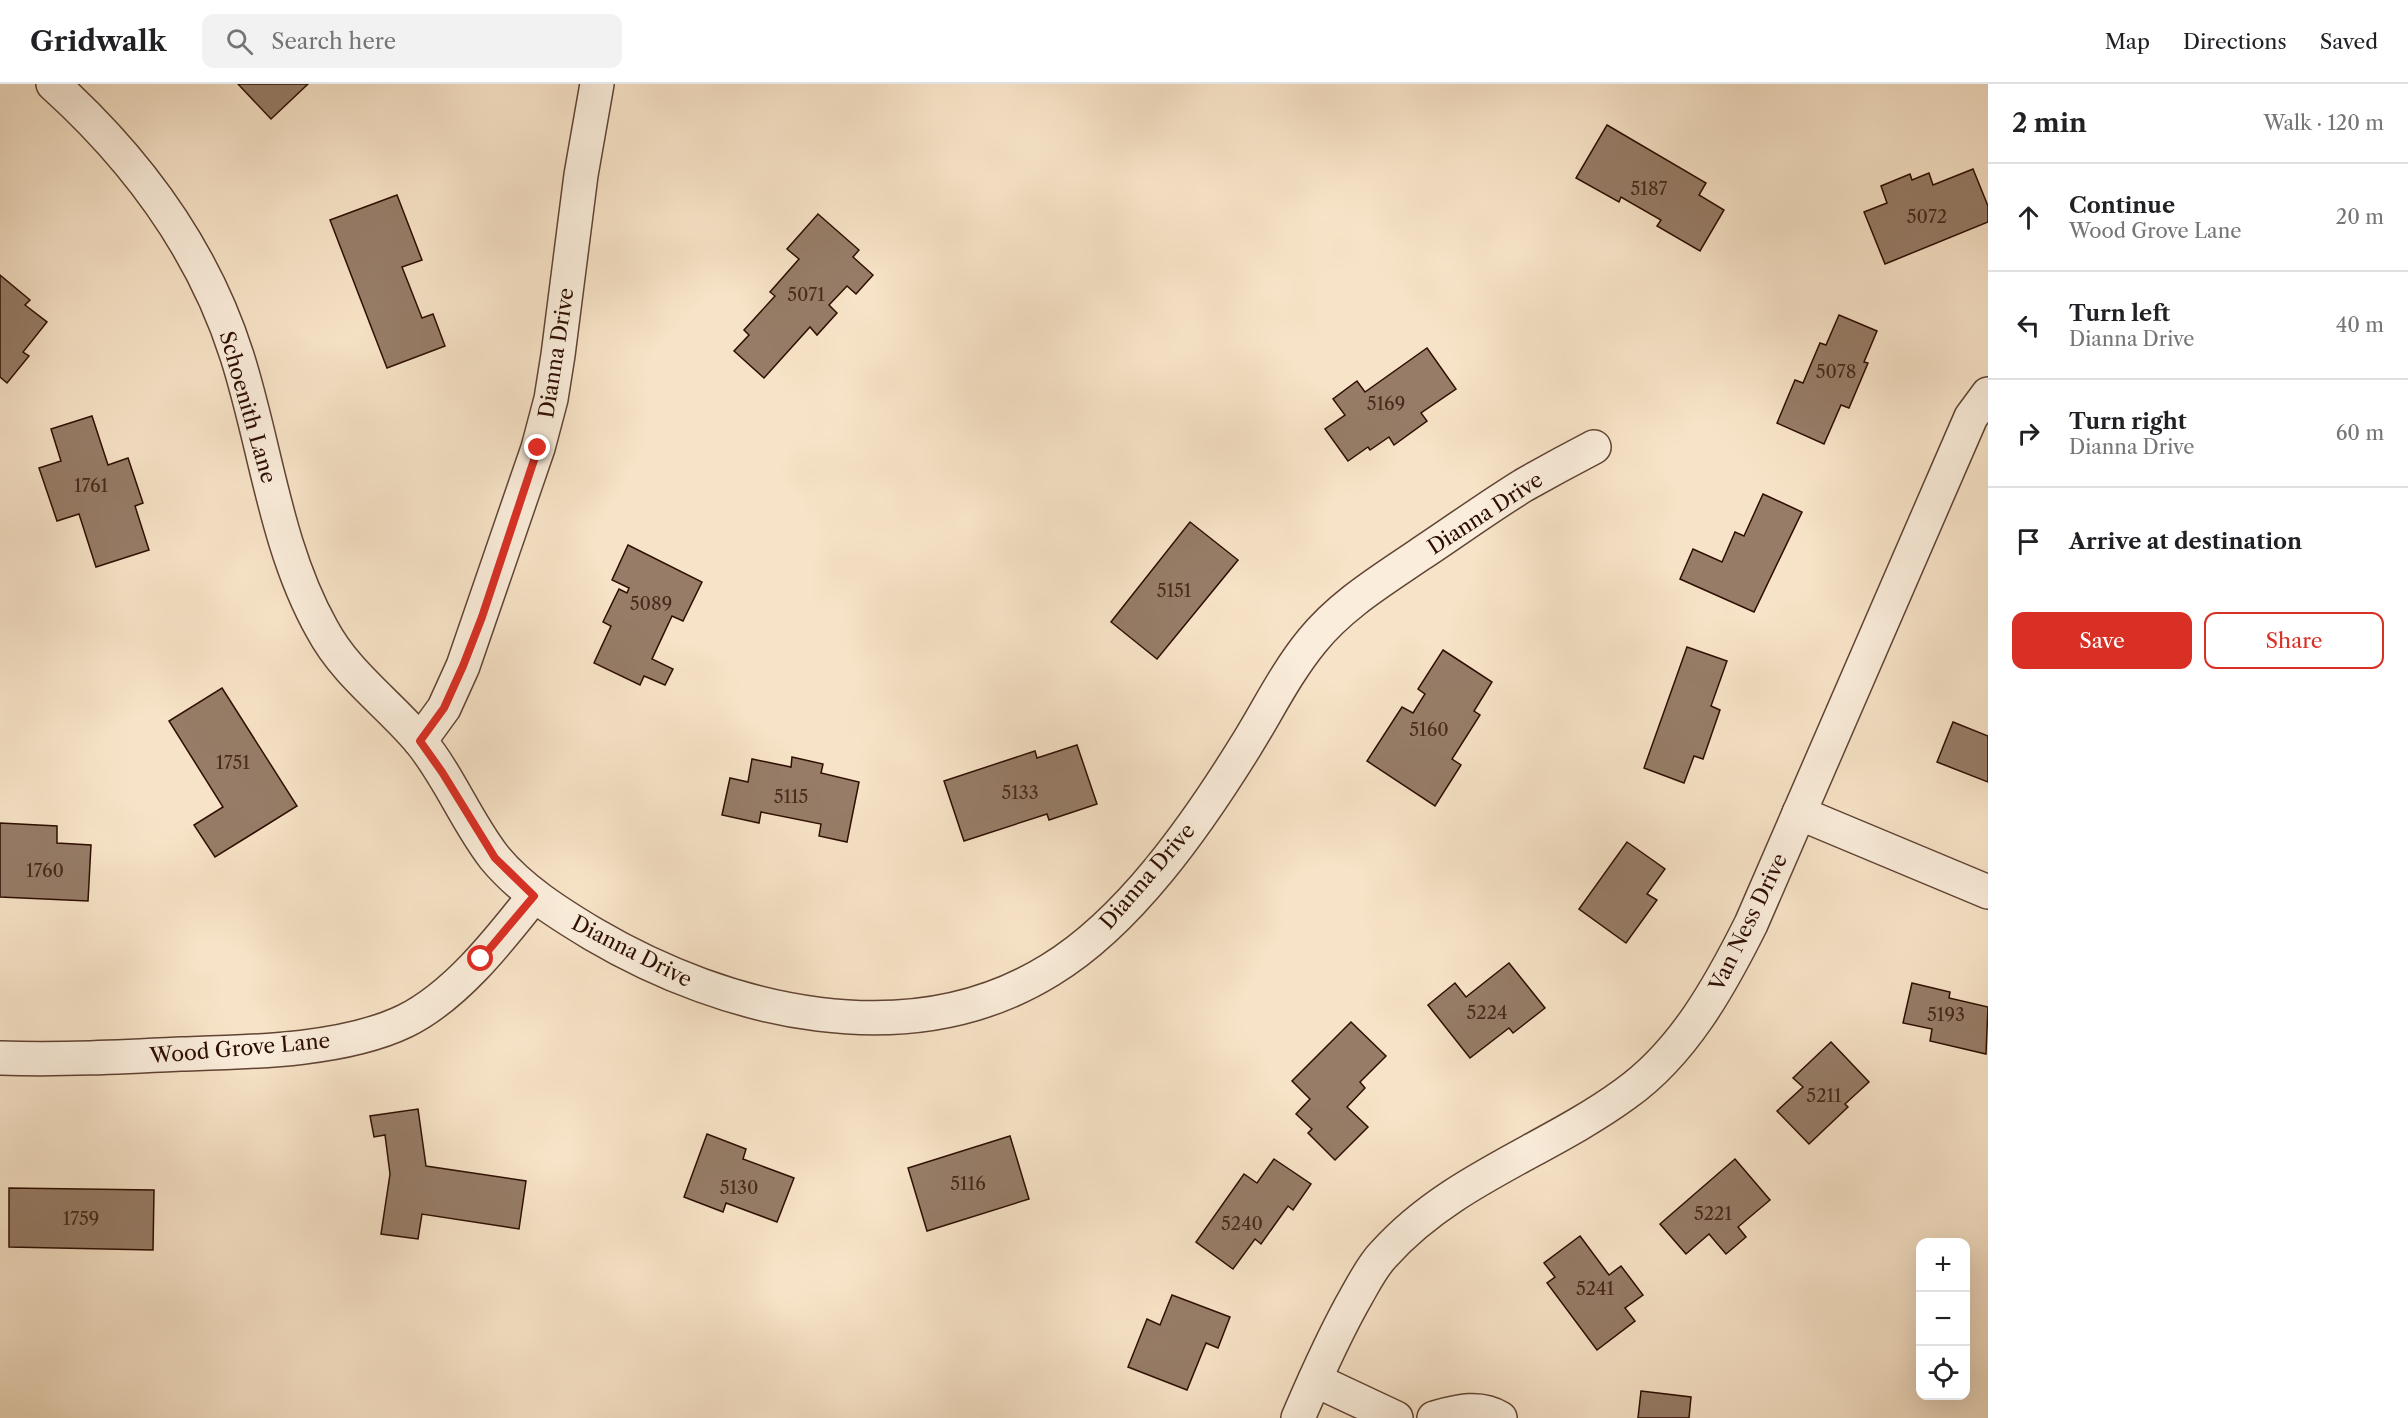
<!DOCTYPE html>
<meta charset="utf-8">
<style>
:root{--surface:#fff;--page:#f2f2f2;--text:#202124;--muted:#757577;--line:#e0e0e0;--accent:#d93025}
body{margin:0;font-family:"Libre Caslon Text",serif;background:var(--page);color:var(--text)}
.controls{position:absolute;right:18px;bottom:18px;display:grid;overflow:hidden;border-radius:12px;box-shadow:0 6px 24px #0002}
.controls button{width:54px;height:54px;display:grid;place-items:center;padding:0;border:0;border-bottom:2px solid var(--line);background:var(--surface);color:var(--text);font:30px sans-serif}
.stop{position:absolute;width:18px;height:18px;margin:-14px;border:4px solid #d93025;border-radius:50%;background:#fff}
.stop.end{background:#d93025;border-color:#fff;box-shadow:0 2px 6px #0008}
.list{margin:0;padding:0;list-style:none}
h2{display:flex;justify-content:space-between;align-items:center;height:78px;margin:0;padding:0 24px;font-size:26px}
h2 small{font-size:20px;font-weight:400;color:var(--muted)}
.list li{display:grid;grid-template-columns:39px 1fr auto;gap:18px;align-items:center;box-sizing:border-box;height:108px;padding:0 24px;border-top:2px solid var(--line)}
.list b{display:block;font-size:22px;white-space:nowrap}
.list p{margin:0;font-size:20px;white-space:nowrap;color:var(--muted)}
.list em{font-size:20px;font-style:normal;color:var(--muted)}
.actions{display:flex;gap:12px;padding:18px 24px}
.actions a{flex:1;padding:14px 0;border:2px solid var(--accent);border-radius:12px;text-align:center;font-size:21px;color:var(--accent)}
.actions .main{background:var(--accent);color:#fff}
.icon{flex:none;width:33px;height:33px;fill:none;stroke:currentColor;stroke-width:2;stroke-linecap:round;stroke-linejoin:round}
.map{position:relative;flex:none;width:1988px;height:1334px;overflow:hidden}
header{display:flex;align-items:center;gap:36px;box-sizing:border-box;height:84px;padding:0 30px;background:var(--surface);border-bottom:2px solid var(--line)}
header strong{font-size:28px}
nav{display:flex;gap:33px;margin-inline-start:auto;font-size:21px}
.search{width:420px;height:54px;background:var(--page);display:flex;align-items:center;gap:15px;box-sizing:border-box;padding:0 21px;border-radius:12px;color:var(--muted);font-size:22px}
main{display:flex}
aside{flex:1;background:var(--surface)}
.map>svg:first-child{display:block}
</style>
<header>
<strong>Gridwalk</strong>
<div class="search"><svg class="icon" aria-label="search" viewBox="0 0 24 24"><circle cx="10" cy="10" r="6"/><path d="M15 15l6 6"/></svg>Search here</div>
<nav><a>Map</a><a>Directions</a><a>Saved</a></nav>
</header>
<main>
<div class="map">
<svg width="1988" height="1334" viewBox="0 0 1988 1334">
<rect width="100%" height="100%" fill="#f7e3c7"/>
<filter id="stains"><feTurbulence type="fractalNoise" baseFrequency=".00333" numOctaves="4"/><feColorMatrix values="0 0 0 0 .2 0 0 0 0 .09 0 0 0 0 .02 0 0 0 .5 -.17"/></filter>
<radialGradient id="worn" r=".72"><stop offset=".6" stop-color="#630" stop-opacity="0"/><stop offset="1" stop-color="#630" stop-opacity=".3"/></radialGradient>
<g fill="#977d68" stroke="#2e0e02" stroke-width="1.5">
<polygon points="238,0 308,0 271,35"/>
<polygon points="1607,41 1706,99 1699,111 1724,126 1700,167 1657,142 1661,136 1621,113 1619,118 1576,94"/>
<polygon points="1973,85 1988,122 1988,138 1885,180 1864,128 1887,119 1881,102 1910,90 1912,96 1929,89 1933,101"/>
<polygon points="397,111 422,176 402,183 422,234 433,230 445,262 387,284 330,136"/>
<polygon points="818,130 859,166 853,173 873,191 856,210 847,202 829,221 837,229 817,251 810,243 764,294 734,267 749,251 744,246 775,212 770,208 799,175 787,165"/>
<polygon points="0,191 30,216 25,221 47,238 23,268 29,272 7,299 0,293"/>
<polygon points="1839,231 1877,247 1864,278 1868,279 1849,324 1841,321 1824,360 1777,339 1795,296 1803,299 1820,259 1826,261"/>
<polygon points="1427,264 1456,305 1421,329 1427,337 1394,361 1389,353 1370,366 1368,363 1348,377 1325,345 1345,331 1333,315 1357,297 1365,308"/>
<polygon points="92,332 108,381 128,374 143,419 135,422 149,466 96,483 79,430 57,437 39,384 61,377 51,345"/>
<polygon points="1763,410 1802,428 1754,528 1680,495 1693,465 1722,478 1735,448 1744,452"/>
<polygon points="1190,438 1238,476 1157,575 1111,538"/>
<polygon points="628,461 702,498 683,537 672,532 652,575 673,585 665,601 644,592 640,601 594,579 611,542 603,538 619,505 627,509 629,504 612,496"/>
<polygon points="1687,563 1727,577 1711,622 1720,626 1703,675 1694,672 1684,699 1644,684"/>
<polygon points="1443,566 1492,598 1474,627 1480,631 1452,675 1461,681 1435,722 1367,677 1402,623 1413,629 1425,610 1418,605"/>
<polygon points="222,604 297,722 215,773 194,741 223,723 169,637"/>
<polygon points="1953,638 1988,652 1988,698 1937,678"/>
<polygon points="1077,661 1097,720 1049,736 1047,730 964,757 944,697 1035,667 1037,674"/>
<polygon points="792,673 823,680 821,689 859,698 847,758 819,752 821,740 761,728 759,739 722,731 730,694 748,698 752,675 791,683"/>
<polygon points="0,739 57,742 57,759 91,761 88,817 0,813"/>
<polygon points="1627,758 1665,785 1647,810 1657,816 1626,859 1579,825"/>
<polygon points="1509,879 1545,924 1513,949 1509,944 1470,974 1428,921 1455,899 1466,913"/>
<polygon points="1912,899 1950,908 1949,914 1988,923 1986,970 1930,957 1932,945 1903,939"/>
<polygon points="1351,938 1386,972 1360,998 1365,1004 1347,1023 1368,1043 1335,1076 1308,1049 1312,1045 1296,1030 1310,1015 1292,997"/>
<polygon points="1831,958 1869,998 1845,1020 1848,1023 1809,1060 1777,1027 1803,1003 1793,994"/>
<polygon points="418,1025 426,1082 526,1097 519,1145 422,1130 418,1155 381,1150 390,1090 385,1051 374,1053 370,1032"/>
<polygon points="707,1050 746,1065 743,1075 794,1094 777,1138 726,1119 723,1128 684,1113"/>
<polygon points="1010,1052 1029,1115 927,1147 908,1084"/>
<polygon points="1274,1075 1311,1100 1293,1126 1288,1122 1261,1160 1255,1155 1233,1185 1196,1158 1244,1090 1257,1099"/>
<polygon points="1735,1075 1770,1116 1738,1143 1746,1153 1726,1170 1709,1150 1686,1170 1660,1140"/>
<polygon points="9,1104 154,1106 153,1166 9,1163"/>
<polygon points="1580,1152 1609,1191 1621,1182 1643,1211 1625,1224 1635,1237 1597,1266 1547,1199 1555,1193 1544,1179"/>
<polygon points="1172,1211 1230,1233 1218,1264 1206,1259 1187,1306 1128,1283 1147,1235 1160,1241"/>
<polygon points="1641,1307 1691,1313 1689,1334 1638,1334"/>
</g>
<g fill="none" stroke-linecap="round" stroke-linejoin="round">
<g stroke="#604333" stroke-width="36">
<g id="minor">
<path d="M53,0C136,75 203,165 237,272C266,363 275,461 322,545C346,590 388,619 420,657C449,692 466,737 494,773C520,805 558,829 593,850C727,929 909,973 1050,886C1129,838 1196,742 1245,663C1267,628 1285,590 1312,557C1341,521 1381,497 1419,471C1454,448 1488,423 1524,401C1547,388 1571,375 1594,363"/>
<polyline points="420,657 444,624 463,582 538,364 551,315 558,271 581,91 597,0"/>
<polyline points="1799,729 1988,808"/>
<path d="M0,974C60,976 121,973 181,970C249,968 343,967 405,937C456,912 500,855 534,812"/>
<polyline points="1315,1296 1396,1334"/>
<path d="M1298,1334C1316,1292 1334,1251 1357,1211C1365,1197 1373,1181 1384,1170C1450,1096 1547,1067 1625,1010C1683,969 1720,902 1751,840L1971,333L1988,310"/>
<path d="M1434,1334C1456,1328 1479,1321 1500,1334"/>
</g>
</g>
<use href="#minor" stroke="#faeddb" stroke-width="33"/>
</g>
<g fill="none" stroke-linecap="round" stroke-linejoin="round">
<polyline stroke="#d93025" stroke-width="8" points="481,875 534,812 495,774 442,688 420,657 444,624 463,582 482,533 538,364"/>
</g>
<g text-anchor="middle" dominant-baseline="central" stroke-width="6" stroke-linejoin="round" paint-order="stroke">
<g font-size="18" fill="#482a1c">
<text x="1649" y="105">5187</text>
<text x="1927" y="133">5072</text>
<text x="806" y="211">5071</text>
<text x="1836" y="288">5078</text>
<text x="1386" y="320">5169</text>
<text x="91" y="402">1761</text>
<text x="1174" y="507">5151</text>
<text x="651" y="520">5089</text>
<text x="1429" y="646">5160</text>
<text x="233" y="679">1751</text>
<text x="1020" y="709">5133</text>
<text x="791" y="713">5115</text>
<text x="45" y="787">1760</text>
<text x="1487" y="929">5224</text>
<text x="1946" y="931">5193</text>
<text x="1824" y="1012">5211</text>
<text x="968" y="1100">5116</text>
<text x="739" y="1104">5130</text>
<text x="1713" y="1130">5221</text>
<text x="81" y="1135">1759</text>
<text x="1242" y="1140">5240</text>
<text x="1595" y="1205">5241</text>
</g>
<g font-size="21" fill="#2e0e02" stroke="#faeddb">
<text transform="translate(556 269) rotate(-81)">Dianna Drive</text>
<text transform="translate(248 323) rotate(74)">Schoenith Lane</text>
<text transform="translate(1485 429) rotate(-33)">Dianna Drive</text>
<text transform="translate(1147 792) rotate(-49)">Dianna Drive</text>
<text transform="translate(1748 838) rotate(-64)">Van Ness Drive</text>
<text transform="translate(632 867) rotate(27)">Dianna Drive</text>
<text transform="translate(240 964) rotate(-5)">Wood Grove Lane</text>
</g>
</g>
<rect width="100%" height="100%" filter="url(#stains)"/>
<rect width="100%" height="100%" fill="url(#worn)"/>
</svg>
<div class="controls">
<button>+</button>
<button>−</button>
<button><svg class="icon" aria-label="locate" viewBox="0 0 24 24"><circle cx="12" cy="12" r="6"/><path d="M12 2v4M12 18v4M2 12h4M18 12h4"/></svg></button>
</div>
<div class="stop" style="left:481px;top:875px"></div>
<div class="stop end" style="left:538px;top:364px"></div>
</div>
<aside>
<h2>2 min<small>Walk · 120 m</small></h2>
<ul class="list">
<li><svg class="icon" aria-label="ahead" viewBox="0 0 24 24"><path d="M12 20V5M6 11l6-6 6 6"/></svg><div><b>Continue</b><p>Wood Grove Lane</p></div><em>20 m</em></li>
<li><svg class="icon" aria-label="left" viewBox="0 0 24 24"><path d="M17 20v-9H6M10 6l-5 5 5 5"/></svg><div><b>Turn left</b><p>Dianna Drive</p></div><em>40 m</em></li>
<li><svg class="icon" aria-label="right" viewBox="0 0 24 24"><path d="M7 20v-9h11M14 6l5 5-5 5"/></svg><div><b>Turn right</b><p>Dianna Drive</p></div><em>60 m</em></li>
<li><svg class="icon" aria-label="arrive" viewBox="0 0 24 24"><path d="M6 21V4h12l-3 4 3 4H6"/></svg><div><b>Arrive at destination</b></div></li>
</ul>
<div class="actions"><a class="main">Save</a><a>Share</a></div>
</aside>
</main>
